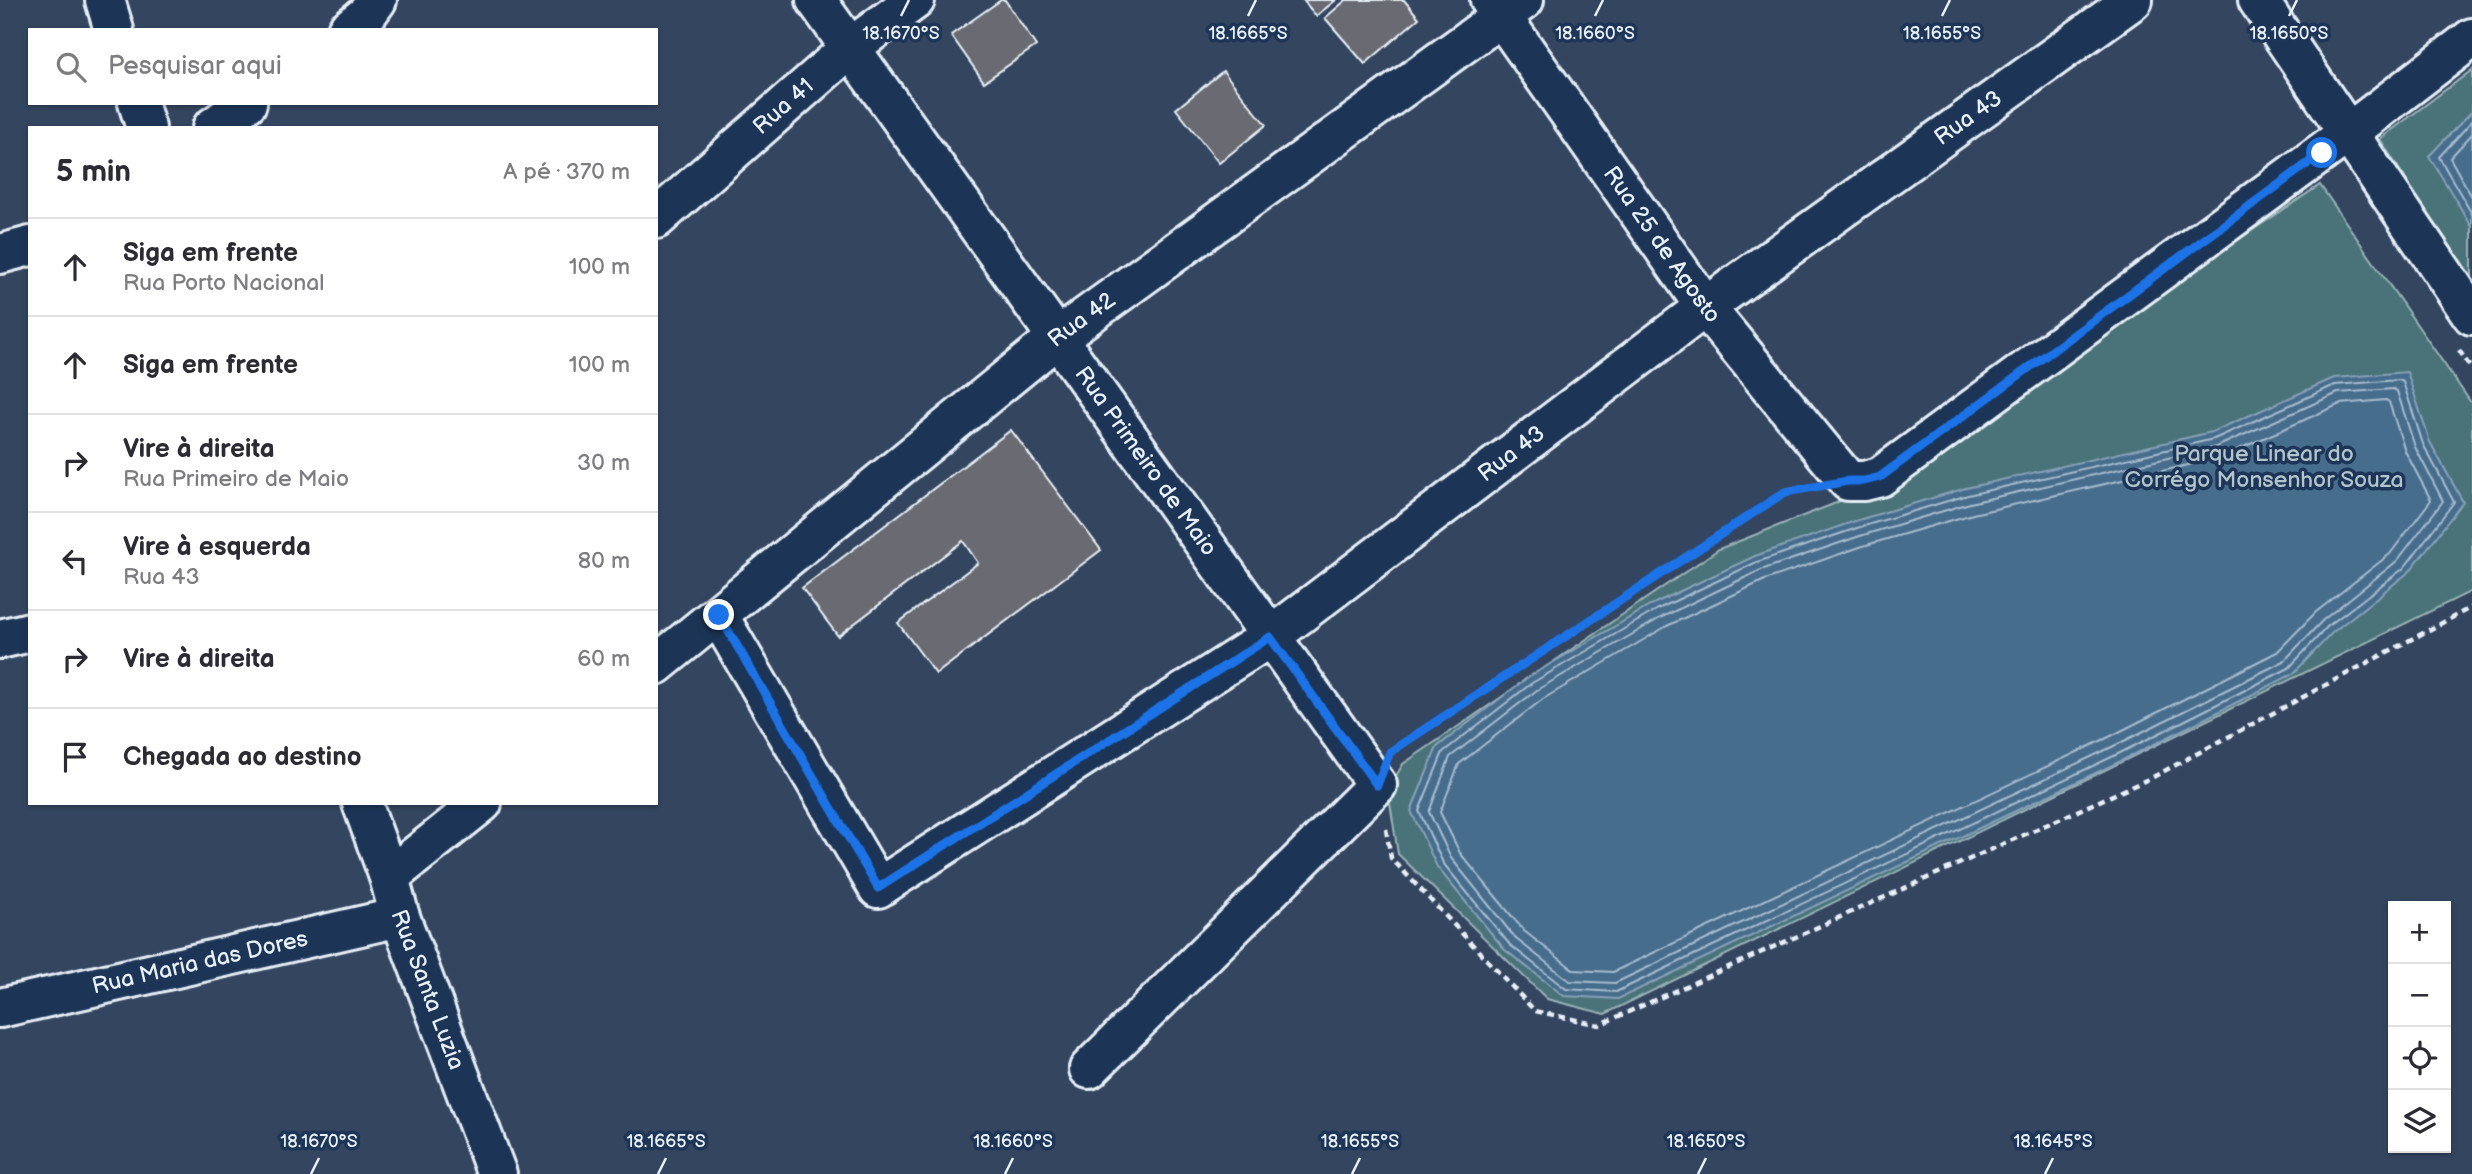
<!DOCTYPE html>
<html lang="pt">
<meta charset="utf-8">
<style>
:root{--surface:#fff;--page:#f2f2f3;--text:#2b2b33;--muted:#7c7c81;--line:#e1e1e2}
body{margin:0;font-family:"Balsamiq Sans",sans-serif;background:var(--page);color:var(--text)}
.controls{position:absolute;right:21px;bottom:21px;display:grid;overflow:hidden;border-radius:0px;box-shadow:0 2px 5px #0004}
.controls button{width:63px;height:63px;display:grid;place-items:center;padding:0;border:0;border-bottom:2px solid var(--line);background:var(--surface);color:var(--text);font:35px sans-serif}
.stop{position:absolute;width:21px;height:21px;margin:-16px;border:5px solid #1a73e8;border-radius:50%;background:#fff}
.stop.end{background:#1a73e8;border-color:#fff;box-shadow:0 2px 7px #0008}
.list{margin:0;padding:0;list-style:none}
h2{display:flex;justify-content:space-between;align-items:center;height:91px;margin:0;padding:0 28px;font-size:30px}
h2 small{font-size:23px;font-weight:400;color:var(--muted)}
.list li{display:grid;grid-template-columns:46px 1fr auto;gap:21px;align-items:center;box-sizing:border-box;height:98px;padding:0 28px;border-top:2px solid var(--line)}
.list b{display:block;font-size:26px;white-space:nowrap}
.list p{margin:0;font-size:23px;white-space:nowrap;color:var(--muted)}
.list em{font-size:23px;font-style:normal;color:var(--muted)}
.icon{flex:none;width:38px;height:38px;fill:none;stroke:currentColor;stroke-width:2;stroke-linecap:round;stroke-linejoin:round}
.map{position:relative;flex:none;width:2472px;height:1174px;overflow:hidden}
.search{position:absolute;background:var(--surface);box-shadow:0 2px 5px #0004;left:28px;top:28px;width:630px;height:77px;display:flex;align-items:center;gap:18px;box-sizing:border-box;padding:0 24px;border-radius:0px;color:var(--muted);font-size:26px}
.panel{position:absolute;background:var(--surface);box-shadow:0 2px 5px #0004;left:28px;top:126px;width:630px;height:679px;border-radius:0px}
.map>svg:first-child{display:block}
</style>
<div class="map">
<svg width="2472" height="1174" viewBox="0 0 2472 1174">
<rect width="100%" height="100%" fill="#34455f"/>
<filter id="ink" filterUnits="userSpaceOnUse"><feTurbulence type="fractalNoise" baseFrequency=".0143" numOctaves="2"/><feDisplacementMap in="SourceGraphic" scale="14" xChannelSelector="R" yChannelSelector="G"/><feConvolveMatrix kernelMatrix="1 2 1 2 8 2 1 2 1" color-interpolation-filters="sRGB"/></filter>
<g filter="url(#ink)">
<g fill="#4a7378" stroke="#99b2b8" stroke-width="2">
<polygon points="2472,70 2472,283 2380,139"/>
<polygon points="2320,185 2472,404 2472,591 1605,1014 1547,999 1398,854 1388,790 1403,764 1719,549 1836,503 1891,473"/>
</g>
<g fill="#466d8d" stroke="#87a2b8" stroke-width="2">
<polygon points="2472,111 2472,227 2429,156"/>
<polygon points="2407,372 2430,442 2463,502 2409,572 2333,632 2293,674 2121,761 1618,999 1564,996 1505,950 1437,867 1411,811 1437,747 1528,677 1655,603 1755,556 1855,521 1966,488 2212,432 2334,378"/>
</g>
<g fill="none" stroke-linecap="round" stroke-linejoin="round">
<g stroke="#a7bccd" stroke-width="2">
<polyline points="2472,121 2439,157 2472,214"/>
<polyline points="2472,134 2450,158 2472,197"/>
<polygon points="2399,380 2403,382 2423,444 2454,502 2404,568 2328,626 2289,668 2118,754 1616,992 1566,989 1510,945 1443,863 1419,811 1443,752 1532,683 1658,609 1757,562 1857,528 1968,495 2214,439 2335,385"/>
<polygon points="2393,389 2397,391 2415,447 2443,501 2397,561 2323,620 2284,661 2114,746 1615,983 1570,981 1516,939 1451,858 1429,812 1450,757 1537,690 1662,617 1761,570 1860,536 1970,503 2216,447 2338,393"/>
<polygon points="2386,400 2389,402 2405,451 2431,500 2390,554 2316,612 2277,652 2109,737 1613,972 1574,970 1524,931 1460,853 1440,812 1459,764 1543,699 1667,626 1765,580 1863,546 1973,514 2219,458 2340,404"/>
</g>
</g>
<g fill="#696a72" stroke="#e8f1f8" stroke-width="2">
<polygon points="1001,0 1005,0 1036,46 984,82 951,35"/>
<polygon points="1303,0 1336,0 1316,16"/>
<polygon points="1346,0 1404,0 1419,18 1365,64 1325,18"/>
<polygon points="1223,71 1266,125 1219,163 1176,109"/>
<polygon points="1011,430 1101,550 936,674 898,623 978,563 963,541 838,636 802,588"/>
</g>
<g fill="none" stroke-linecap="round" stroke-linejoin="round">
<g stroke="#e8f1f8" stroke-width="44">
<g id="street">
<polyline points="105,0 114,30"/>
<path id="s1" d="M816,0L1377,785L1089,1069"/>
<path id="s2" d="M1490,0L1705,307L1848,481H1864L1880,477L2347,134L2472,38"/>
<polyline points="2258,0 2472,315"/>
<polyline points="347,30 367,14 377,0"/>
<polyline points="138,103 146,128"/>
<polyline points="212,128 247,103"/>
<path id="s3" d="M656,219L851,47L915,0"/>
<polyline points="0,254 30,246"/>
<path id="s4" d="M718,615L878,888L1270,637L1705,307L2133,0"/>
<polyline points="0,639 30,632"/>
<path id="s5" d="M656,665L1058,337L1524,0"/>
<path id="s6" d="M362,803L389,877L400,917L497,1174"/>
<polyline points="389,877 482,803"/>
<path id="s7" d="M0,1008L400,917"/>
</g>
</g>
<g stroke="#e8f1f8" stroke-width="4.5" stroke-dasharray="7 5" stroke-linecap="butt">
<polyline points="2459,350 2472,370"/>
<polyline points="1398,747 1785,492 1805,488"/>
<polyline points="1386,829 1391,858 1535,1011 1599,1025 2153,777 2472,607"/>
</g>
<use href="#street" stroke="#1d3557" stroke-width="38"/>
</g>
</g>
<g fill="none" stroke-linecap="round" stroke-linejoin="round" filter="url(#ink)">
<polyline stroke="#1a73e8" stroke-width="9" points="719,615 878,888 1270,637 1377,785 1390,752 1785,492 1848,481 1864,481 1880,477 2322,153"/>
</g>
<path fill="none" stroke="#e8f1f8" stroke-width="2.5" d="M901,16L909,0M1248,16L1256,0M1595,16L1603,0M1942,16L1950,0M2289,16L2297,0M311,1174L319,1158M658,1174L666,1158M1005,1174L1013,1158M1352,1174L1360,1158M1698,1174L1706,1158M2045,1174L2053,1158"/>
<g text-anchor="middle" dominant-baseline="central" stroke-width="7" stroke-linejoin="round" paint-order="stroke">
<g font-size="23" fill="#e8f1f8" stroke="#1d3557">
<text stroke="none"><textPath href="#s3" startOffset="170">Rua 41</textPath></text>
<text stroke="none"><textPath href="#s4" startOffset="1652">Rua 43</textPath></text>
<text stroke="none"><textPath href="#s2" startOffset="299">Rua 25 de Agosto</textPath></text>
<text stroke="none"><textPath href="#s5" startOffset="548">Rua 42</textPath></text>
<text stroke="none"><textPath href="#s4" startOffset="1085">Rua 43</textPath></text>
<text stroke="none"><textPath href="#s1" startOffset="567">Rua Primeiro de Maio</textPath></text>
<text stroke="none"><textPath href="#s7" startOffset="205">Rua Maria das Dores</textPath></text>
<text stroke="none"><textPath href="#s6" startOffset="198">Rua Santa Luzia</textPath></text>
</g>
<g font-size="23" fill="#b1c5cb" stroke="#1d3557">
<text x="2264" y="454">Parque Linear do<tspan x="2264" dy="26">Corrégo Monsenhor Souza</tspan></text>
</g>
</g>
<g font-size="18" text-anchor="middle" fill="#e8f1f8" stroke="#1d3557" stroke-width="7" stroke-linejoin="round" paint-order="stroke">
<text x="901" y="39">18.1670°S</text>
<text x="1248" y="39">18.1665°S</text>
<text x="1595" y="39">18.1660°S</text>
<text x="1942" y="39">18.1655°S</text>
<text x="2289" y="39">18.1650°S</text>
<text x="319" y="1147">18.1670°S</text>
<text x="666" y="1147">18.1665°S</text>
<text x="1013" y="1147">18.1660°S</text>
<text x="1360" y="1147">18.1655°S</text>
<text x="1706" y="1147">18.1650°S</text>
<text x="2053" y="1147">18.1645°S</text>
</g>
</svg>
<div class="controls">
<button>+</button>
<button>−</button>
<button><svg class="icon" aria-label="locate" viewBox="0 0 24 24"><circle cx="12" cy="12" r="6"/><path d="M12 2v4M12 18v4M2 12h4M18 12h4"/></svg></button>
<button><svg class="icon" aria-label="layers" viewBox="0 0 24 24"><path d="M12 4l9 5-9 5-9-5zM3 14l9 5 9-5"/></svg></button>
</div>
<div class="stop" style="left:2322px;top:153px"></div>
<div class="stop end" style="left:719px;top:615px"></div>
<div class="search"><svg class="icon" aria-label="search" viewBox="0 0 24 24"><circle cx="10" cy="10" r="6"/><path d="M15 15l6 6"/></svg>Pesquisar aqui</div>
<section class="panel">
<h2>5 min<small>A pé · 370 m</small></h2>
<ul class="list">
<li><svg class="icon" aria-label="ahead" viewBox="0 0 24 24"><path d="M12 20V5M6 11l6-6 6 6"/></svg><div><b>Siga em frente</b><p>Rua Porto Nacional</p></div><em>100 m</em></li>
<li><svg class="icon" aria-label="ahead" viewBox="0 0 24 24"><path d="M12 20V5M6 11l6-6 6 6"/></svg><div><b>Siga em frente</b></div><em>100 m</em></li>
<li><svg class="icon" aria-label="right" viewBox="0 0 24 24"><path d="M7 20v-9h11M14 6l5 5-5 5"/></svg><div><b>Vire à direita</b><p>Rua Primeiro de Maio</p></div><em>30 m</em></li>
<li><svg class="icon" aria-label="left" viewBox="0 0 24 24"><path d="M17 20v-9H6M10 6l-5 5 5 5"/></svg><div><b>Vire à esquerda</b><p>Rua 43</p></div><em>80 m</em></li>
<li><svg class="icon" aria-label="right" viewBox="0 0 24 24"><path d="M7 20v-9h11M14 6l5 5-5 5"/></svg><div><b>Vire à direita</b></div><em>60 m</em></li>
<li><svg class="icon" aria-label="arrive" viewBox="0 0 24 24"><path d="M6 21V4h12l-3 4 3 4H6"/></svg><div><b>Chegada ao destino</b></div></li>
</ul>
</section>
</div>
